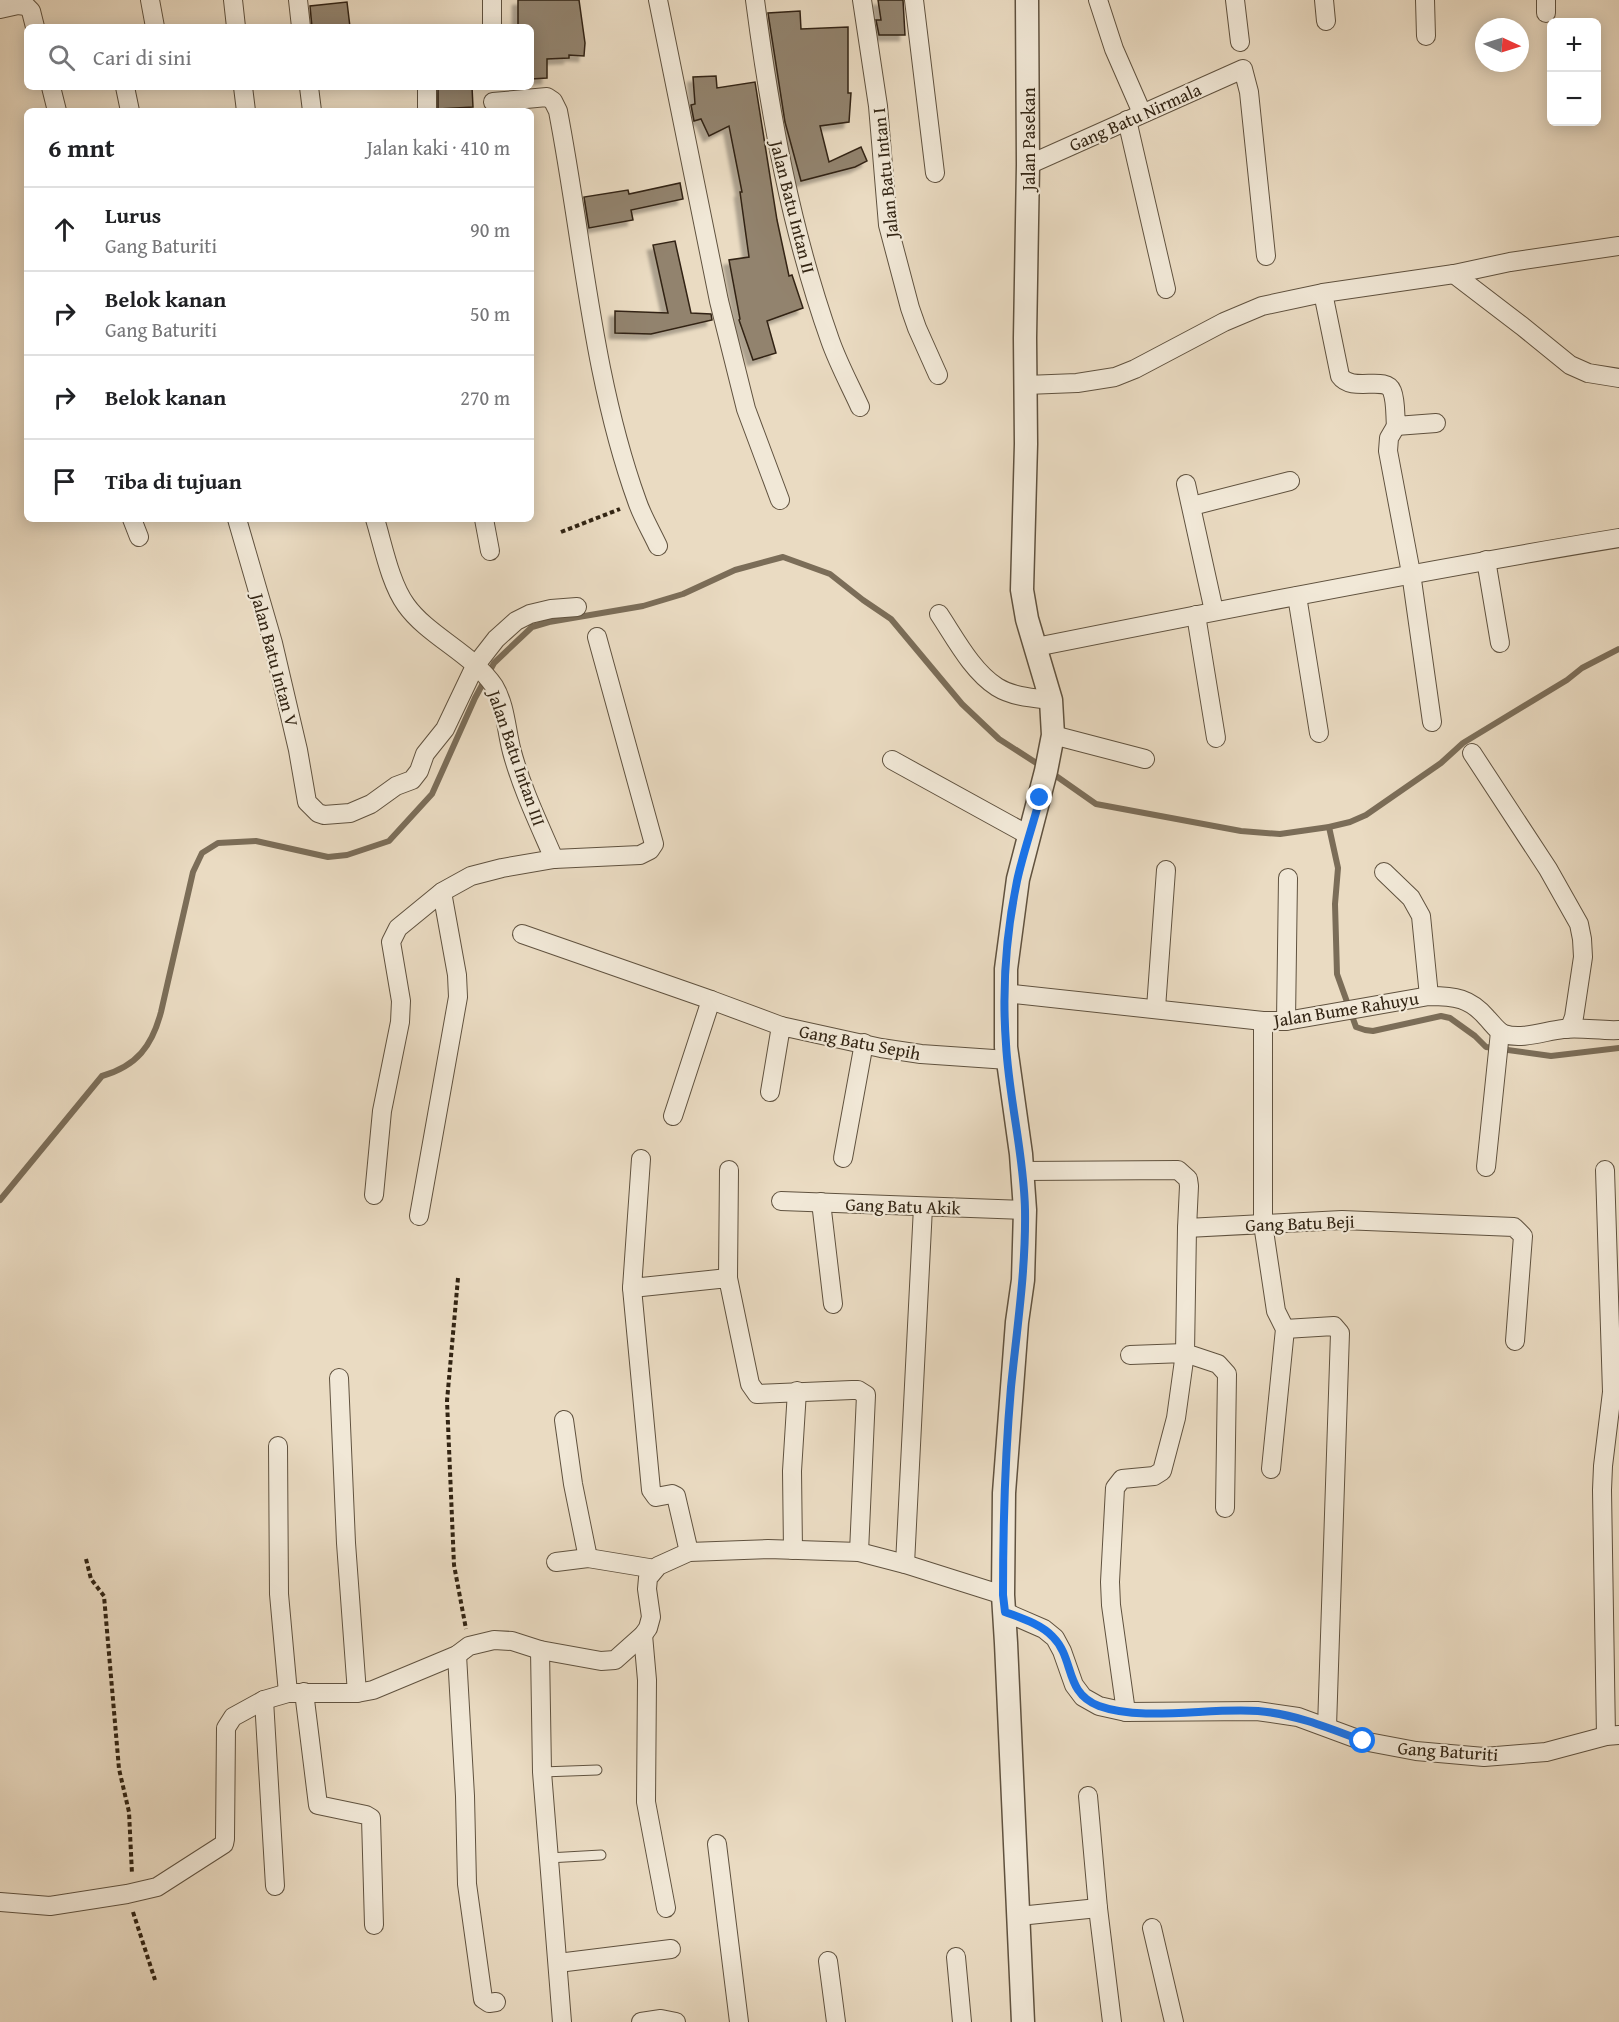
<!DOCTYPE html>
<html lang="id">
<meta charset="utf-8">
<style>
:root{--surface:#fff;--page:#f6f6f6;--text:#202124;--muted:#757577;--line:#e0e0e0}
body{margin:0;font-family:"Gentium Book Plus",serif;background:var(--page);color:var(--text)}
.controls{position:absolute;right:18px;top:18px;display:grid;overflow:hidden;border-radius:9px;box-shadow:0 3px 15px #0003}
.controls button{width:54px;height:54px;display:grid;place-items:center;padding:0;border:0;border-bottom:2px solid var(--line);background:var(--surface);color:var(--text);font:30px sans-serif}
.compass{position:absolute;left:1475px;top:18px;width:54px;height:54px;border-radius:50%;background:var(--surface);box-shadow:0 3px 15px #0003;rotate:94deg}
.stop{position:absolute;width:18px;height:18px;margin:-14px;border:4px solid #1a73e8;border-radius:50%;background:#fff}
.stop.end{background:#1a73e8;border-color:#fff;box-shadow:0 2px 6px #0008}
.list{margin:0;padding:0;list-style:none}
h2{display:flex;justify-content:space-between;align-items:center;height:78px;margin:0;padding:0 24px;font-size:26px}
h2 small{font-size:20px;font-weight:400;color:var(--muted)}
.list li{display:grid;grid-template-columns:39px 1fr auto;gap:18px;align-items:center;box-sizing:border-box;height:84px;padding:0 24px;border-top:2px solid var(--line)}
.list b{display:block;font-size:22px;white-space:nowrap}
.list p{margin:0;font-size:20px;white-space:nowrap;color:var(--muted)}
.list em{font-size:20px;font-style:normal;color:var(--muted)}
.icon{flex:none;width:33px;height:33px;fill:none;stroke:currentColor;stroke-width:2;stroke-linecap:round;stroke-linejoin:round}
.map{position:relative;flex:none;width:1619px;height:2022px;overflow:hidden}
.search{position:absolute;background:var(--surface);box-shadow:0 3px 15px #0003;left:24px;top:24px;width:510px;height:66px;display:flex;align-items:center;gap:15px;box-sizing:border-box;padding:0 21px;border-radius:9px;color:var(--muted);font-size:22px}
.panel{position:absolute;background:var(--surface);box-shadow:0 3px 15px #0003;left:24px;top:108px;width:510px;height:414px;border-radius:9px}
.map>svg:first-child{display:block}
</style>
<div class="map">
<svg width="1619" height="2022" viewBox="0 0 1619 2022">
<defs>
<filter id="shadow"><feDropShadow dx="-5.5" dy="5.5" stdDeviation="1.5" flood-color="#0004"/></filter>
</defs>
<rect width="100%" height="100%" fill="#eadbc2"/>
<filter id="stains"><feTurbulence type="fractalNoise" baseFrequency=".00333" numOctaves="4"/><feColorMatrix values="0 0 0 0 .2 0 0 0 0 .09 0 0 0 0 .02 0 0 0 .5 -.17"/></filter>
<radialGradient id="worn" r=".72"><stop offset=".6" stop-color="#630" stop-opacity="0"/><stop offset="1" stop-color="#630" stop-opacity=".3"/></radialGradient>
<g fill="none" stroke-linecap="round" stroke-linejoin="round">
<g stroke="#7b6d58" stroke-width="6">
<polyline points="1049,771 1096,804 1241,831 1280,834 1329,827 1350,822 1366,815 1441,763 1463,743 1567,680 1582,668 1619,649"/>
<polyline points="1329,827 1338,868 1335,904 1337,974 1356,1027 1365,1030 1373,1031 1441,1016 1450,1018 1475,1036 1486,1047 1551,1056 1619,1048"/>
<path d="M0,1200L102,1076C137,1066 152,1046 161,1012L193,872L202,853L218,843L256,841L328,857L347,855L389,841L432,794L475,698L494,663L532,627L549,622L643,606L683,594L735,570L783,557L830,574L863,600L891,619L962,704L999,739L1041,766"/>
</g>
</g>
<g fill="#92836e" stroke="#322413" stroke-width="1.5" filter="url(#shadow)">
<polygon points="518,0 579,0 585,43 584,56 569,55 569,58 547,59 547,78 531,79 531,27 518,27"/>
<polygon points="878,0 903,0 905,35 879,35 876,20 881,20"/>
<polygon points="347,2 350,27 312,27 310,6"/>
<polygon points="800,11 801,29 848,27 848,93 851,93 849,122 820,126 829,162 861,147 867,161 855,167 801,181 785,122 768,13"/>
<polygon points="716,76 717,88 755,82 777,220 789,276 792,275 803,308 767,321 776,353 753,360 739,320 740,319 729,260 749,257 740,192 742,192 729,126 709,136 701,119 694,121 691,105 695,104 693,77"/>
<polygon points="438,87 472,87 473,107 438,109"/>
<polygon points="680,183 683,199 631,210 633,220 589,228 584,197 628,190 629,194"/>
<polygon points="675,241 691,313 711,314 712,320 651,334 615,333 615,311 668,313 653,245"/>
</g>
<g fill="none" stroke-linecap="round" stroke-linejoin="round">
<g stroke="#60523f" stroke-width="11">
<g id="service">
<polyline points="542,1772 597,1770"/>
<polyline points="548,1858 601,1855"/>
</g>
</g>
<g stroke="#60523f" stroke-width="20">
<g id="minor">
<polyline points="150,0 155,27"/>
<polyline points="233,0 236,27"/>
<polyline points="298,0 301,27"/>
<polyline points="492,0 492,27"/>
<polyline points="658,0 719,301 746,409 780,500"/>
<path d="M755,0C770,115 791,230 830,340C838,363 850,385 860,407"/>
<polyline points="862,0 878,106 888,225 910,308 917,328 938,375"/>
<polyline points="914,0 935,173"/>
<polyline points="1098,0 1114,49 1142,113"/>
<polyline points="1235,0 1240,42"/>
<polyline points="1324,0 1326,21"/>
<polyline points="1425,0 1426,36"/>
<polyline points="0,9 18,5 26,6 31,11 35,27"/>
<polyline points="1546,13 1546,0"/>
<polyline points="51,87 57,111"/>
<polyline points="125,87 130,111"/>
<polyline points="243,87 246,111"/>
<polyline points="309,87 312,111"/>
<polyline points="427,87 427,111"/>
<path d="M493,102L547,97L553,101L558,111C583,241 592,376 637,501C642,516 651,531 658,546"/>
<polyline points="1127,120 1166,289"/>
<polyline points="1028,165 1243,69 1249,92 1266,256"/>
<polyline points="1454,274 1522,326 1570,365 1588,373 1619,378"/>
<path d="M1323,293L1340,376C1352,393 1386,375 1392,391C1396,401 1395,415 1396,426L1436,423"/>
<polyline points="1026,385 1077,383 1115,377 1135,369 1224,322 1262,306 1323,293 1454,274 1510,262 1619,246"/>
<polyline points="1396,426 1389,438 1388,451 1411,573 1432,722"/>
<polyline points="1186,484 1214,611"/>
<polyline points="1192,506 1290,481"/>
<polyline points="132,519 139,537"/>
<polyline points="237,519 273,643 298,750 307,802 318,813 324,815 350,813 371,804 396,786 412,780 419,771 425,754 445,729 475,666 496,639 516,621 530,614 551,609 577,607"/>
<path d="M375,519C383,545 390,583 406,605C428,636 473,654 494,686C506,706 506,730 512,752C522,789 539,824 554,859"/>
<polyline points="484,519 490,551"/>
<polyline points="1486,560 1500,643"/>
<polyline points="1297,596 1319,733"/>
<path d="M939,614C955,638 972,671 997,687C1013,697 1034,698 1051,700"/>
<polyline points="1196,615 1216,738"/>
<path d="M1036,647C1230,608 1424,570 1619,538"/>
<polyline points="1053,735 1145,759"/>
<polyline points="1472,753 1548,869 1579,924 1582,939 1583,957 1574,1017 1571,1025 1566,1029"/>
<polyline points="892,760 1030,836"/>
<polyline points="1384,872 1411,898 1421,916 1429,996"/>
<polyline points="522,934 711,1000"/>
<path d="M1005,993L1263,1021H1286L1429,996C1455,996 1470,998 1487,1018C1492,1023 1497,1031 1504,1034C1522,1040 1545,1031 1563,1029C1582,1027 1601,1031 1619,1030"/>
<polyline points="1156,1008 1166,870"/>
<polyline points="1263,1021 1263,1224 1276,1311 1285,1329 1271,1469"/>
<polyline points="1286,1021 1288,878"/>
<polyline points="770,1092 781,1026 881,1048 921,1054 1008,1060"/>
<polyline points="673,1116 711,1000 781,1026"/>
<polyline points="843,1158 864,1043"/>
<polyline points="641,1159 632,1288 728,1278 750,1384 757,1394 852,1390 858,1390 866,1395 859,1552"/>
<polyline points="1486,1167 1500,1032"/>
<polyline points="1605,1170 1612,1392 1603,1466 1602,1490 1606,1736"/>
<polyline points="1023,1171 1178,1170 1188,1179 1189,1186 1187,1228 1342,1220 1514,1227 1523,1236 1515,1341"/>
<polyline points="374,1195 382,1111 400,1022 401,1001 391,942 398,928 442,892 471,876 502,868 554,859 640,855 650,850 654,844 597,637"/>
<polyline points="781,1201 1025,1210"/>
<polyline points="821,1202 833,1304"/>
<polyline points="419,1216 458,997 457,975 442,892"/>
<polyline points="1187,1228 1185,1353 1218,1364 1227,1374 1225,1508"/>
<polyline points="728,1278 729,1170"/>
<polyline points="632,1288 651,1490 656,1497 672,1494 676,1496 689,1552"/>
<polyline points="1285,1329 1334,1326 1340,1333 1327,1727"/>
<polyline points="339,1378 346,1543 357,1693"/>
<polyline points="564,1420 573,1484 588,1558"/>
<polyline points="278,1446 279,1594 288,1693"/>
<polyline points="793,1550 792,1471 797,1391"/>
<polyline points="556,1562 588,1558 655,1569"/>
<polyline points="905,1564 923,1207"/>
<polyline points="1005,1612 1044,1629 1055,1638 1062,1651 1074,1685 1083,1697 1099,1706 1126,1712 1257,1711 1298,1717 1363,1741 1416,1751 1484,1757 1546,1752 1606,1736 1619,1735"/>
<polyline points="643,1635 647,1680 646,1802 666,1908"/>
<polyline points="540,1650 542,1772 562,2022"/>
<polyline points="457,1655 465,1796 467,1884 483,1999 489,2003 496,2002"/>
<polyline points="304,1692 318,1805 366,1815 371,1818 374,1925"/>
<polyline points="264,1700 275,1886"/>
<polyline points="1126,1712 1111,1605 1110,1582 1115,1488 1122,1479 1154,1476 1162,1471 1176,1418 1185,1353 1130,1355"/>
<polyline points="1088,1796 1098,1908 1112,2022"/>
<polyline points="717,1844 739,2022"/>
<polyline points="0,1902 50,1906 127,1894 157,1887 224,1844 225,1839 226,1728 233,1717 264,1700 288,1693 357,1693 373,1690 457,1655 469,1646 494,1640 512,1641 540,1650 601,1661 615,1660 643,1635 648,1628 651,1617 647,1589 648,1578 658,1566 689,1552 768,1549 859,1552 905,1564 1003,1595"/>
<polyline points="1019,1916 1098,1908"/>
<polyline points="1152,1928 1174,2022"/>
<polyline points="956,1957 962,2022"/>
<polyline points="828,1961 836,2022"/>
<polyline points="558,1963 671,1949"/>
<polyline points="641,2022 661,2019 676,2022"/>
</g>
</g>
<g stroke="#60523f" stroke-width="25">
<polyline id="tertiary" points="1023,2022 1006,1643 1003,1595 1004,1493 1017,1322 1023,1280 1025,1210 1021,1154 1006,1047 1006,969 1018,879 1046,771 1053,735 1051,700 1027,619 1022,590 1026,444 1025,338 1028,165 1027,0"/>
</g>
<g stroke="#322413" stroke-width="4" stroke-dasharray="4.5 3" stroke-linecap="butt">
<polyline points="561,532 620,509"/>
<polyline points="458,1278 447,1401 454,1565 466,1629"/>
<polyline points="86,1559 91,1579 104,1596 119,1769 129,1812 132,1874"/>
<polyline points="133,1912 155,1980"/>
</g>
<use href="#service" stroke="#f1e8d7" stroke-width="9"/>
<use href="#minor" stroke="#f1e8d7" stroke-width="18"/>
<use href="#tertiary" stroke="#f1e8d7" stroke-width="22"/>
</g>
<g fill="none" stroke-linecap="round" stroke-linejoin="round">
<path stroke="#1a73e8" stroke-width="8" d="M1040,798C1033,825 1023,853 1017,881C1006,934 1002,990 1006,1044C1009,1100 1024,1154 1025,1210C1026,1269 1017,1328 1011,1387C1005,1456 1003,1525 1003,1595L1005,1612C1021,1618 1041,1624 1053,1637C1075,1659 1064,1693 1099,1706C1143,1722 1211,1707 1258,1711C1295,1714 1329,1728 1363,1741"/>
</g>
<g text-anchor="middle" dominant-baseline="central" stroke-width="4.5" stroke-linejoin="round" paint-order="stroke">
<g font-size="18" fill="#322413" stroke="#f1e8d7">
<text transform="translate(1135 117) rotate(-24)">Gang Batu Nirmala</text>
<text transform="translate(1028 139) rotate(-90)">Jalan Pasekan</text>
<text transform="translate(885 173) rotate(-96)">Jalan Batu Intan I</text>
<text transform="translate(793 207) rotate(76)">Jalan Batu Intan II</text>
<text transform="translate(275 660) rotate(75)">Jalan Batu Intan V</text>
<text transform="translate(517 758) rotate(71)">Jalan Batu Intan III</text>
<text transform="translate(1346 1009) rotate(-9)">Jalan Bume Rahuyu</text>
<text transform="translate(860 1042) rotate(11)">Gang Batu Sepih</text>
<text transform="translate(903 1206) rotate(2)">Gang Batu Akik</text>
<text transform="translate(1300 1223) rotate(-2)">Gang Batu Beji</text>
<text transform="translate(1448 1751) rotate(4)">Gang Baturiti</text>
</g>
</g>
<rect width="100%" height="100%" filter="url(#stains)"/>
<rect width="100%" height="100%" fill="url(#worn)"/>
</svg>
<div class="controls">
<button>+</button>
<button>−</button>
</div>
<svg class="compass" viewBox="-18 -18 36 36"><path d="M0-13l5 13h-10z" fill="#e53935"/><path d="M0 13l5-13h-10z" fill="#757577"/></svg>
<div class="stop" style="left:1363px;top:1741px"></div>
<div class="stop end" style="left:1040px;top:798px"></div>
<div class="search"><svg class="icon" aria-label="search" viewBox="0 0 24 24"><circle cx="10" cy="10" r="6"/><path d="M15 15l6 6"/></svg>Cari di sini</div>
<section class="panel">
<h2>6 mnt<small>Jalan kaki · 410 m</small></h2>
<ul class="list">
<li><svg class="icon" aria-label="ahead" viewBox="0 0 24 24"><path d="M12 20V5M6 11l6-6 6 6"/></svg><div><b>Lurus</b><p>Gang Baturiti</p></div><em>90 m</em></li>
<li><svg class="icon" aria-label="right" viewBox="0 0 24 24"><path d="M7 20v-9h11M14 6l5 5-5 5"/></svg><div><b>Belok kanan</b><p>Gang Baturiti</p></div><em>50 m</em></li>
<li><svg class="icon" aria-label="right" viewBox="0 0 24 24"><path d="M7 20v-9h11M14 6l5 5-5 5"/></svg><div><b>Belok kanan</b></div><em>270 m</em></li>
<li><svg class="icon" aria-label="arrive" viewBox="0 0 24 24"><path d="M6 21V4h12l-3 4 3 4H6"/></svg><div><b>Tiba di tujuan</b></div></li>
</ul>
</section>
</div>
